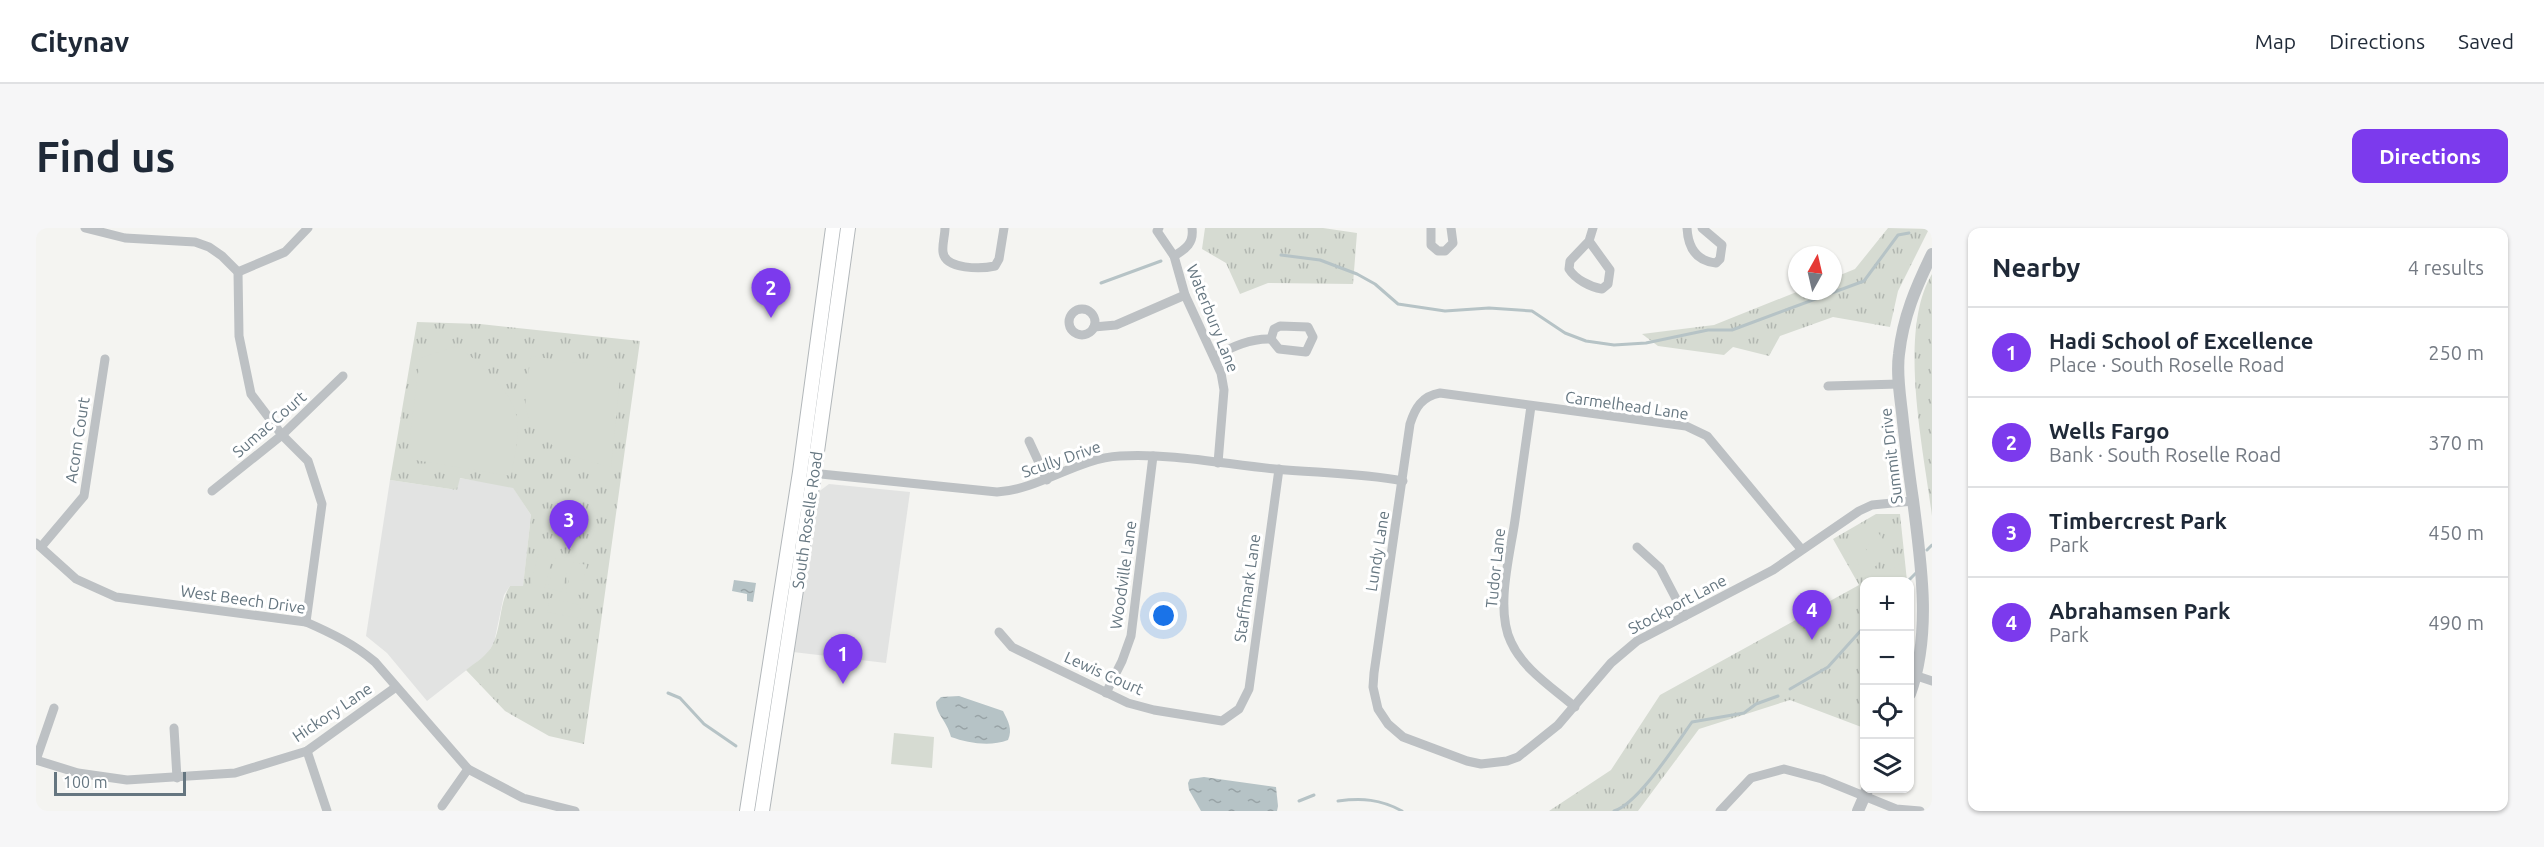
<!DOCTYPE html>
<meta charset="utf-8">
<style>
:root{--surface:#fff;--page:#f6f6f7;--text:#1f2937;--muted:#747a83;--line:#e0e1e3;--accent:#7c3aed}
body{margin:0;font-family:Ubuntu,sans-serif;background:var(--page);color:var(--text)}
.controls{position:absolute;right:18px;bottom:18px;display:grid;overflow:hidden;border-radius:12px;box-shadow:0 2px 4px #0004}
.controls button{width:54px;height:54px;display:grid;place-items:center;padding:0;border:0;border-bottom:2px solid var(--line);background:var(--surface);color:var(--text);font:30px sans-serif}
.compass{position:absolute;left:1752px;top:18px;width:54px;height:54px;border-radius:50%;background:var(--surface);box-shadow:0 2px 4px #0004;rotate:8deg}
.scale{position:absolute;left:18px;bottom:15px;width:132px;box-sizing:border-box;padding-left:6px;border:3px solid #657680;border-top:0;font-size:16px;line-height:21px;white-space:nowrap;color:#657680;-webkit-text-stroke:4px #fff;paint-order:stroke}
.you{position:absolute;left:1128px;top:388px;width:21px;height:21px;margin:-15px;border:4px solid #fff;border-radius:50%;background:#1a73e8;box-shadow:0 0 0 9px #1a73e833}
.badge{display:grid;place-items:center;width:39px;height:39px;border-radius:50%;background:var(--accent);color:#fff;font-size:20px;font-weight:700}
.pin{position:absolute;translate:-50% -50px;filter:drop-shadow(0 2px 3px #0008)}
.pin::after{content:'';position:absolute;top:32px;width:21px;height:18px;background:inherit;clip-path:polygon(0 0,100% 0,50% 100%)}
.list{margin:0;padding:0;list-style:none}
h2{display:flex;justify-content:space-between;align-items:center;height:78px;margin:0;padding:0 24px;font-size:26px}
h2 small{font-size:20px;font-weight:400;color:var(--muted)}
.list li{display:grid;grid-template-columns:39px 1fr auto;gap:18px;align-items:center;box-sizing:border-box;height:90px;padding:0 24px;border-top:2px solid var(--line)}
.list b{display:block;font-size:22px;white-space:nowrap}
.list p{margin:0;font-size:20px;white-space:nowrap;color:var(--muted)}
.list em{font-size:20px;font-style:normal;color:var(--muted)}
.icon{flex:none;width:33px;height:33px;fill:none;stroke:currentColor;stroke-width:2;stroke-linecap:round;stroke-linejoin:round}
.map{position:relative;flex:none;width:1896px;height:583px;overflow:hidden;border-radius:12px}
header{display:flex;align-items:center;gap:36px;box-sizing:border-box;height:84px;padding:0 30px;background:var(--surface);border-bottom:2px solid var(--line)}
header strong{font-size:28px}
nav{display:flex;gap:33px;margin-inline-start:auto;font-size:21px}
.intro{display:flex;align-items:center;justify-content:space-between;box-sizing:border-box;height:144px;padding:0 36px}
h1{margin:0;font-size:42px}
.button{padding:15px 27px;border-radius:12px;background:var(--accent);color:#fff;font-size:21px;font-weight:700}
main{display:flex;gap:36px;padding:0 36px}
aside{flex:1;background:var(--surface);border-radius:12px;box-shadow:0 2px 4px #0004}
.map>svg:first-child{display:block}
</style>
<header>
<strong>Citynav</strong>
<nav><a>Map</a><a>Directions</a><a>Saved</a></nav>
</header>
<div class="intro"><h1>Find us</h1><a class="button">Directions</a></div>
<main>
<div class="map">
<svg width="1896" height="583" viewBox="0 0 1896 583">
<defs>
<pattern id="grass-tufts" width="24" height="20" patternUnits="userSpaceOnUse" patternTransform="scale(1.5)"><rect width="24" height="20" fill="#d6dbd2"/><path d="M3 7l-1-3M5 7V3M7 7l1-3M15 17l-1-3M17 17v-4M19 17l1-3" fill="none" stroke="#b1b6b0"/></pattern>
<pattern id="water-ripples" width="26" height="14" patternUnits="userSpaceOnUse" patternTransform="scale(1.5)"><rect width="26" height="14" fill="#b6c3c6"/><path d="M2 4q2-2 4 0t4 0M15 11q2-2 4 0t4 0" fill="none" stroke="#98a3a6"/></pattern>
</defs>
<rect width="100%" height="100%" fill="#f4f4f1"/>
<g fill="#e2e3e2">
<polygon points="423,250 476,258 495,287 487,359 474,358 468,367 458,415 451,426 391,473 351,425 330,408 354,252 421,262"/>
<polygon points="793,256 874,264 850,435 757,424 781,265"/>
</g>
<g fill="url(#grass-tufts)">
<polygon points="1169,0 1287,0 1321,5 1317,56 1232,55 1204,66 1190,35 1166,21"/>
<polygon points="1852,0 1893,1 1862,63 1854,99 1797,89 1744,108 1733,128 1697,119 1688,127 1622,118 1606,106 1678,97 1763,63 1797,63 1797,50 1819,41"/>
<path d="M1896,46V288C1888,223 1861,104 1896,46Z"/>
<path d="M381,94L444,96L604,113L548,516L513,508L469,483L430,442C440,434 452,427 457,416C466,397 463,375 474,358H487L495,287L477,260L424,250L421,262L354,252Z"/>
<polygon points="1840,286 1864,286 1871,353 1828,353 1828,500 1754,472 1663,501 1602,583 1513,583 1575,542 1624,467 1823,357 1797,311"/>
</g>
<g fill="#d6dbd2">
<path d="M421,118C441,132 472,160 479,183C486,203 478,228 475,248L379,232L372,223L384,130Z"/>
<path d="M495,128L576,140L584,149L575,239C544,232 496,218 490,180C488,165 493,144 495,128Z"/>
<polygon points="1839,300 1857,326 1845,334 1827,309"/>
<polygon points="1823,311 1841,337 1829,346 1811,320"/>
<polygon points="502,326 516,329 509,360 495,357"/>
<polygon points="519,330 533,333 526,364 512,360"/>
<polygon points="537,334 551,337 544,367 530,364"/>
<polygon points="1866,335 1869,351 1852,353 1847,346"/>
<polygon points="514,370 545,377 542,390 511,384"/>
<polygon points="858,505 898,509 896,540 855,536"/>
</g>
<g fill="url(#water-ripples)">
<polygon points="698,352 720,355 717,374 711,373 711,366 696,363"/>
<path d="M923,468L967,483C972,493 977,501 972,512C954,519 932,515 915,509C911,493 900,486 900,474L905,469Z"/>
<polygon points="1168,549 1240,559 1242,578 1241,583 1165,583 1153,562 1152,555 1154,551"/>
</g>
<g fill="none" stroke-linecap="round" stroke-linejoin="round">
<g stroke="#b6c3c6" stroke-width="3">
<polyline points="1245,27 1284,32 1321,46 1339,56 1362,76 1409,83 1453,80 1496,83 1529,105 1550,113 1578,117 1610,115 1672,102 1696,102 1828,53 1862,7 1873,5"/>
<polyline points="1065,55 1125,33"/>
<polyline points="1891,322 1896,317"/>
<polyline points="1872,353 1881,344"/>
<polyline points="1754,461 1792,439 1828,399"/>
<polyline points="632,465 644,470 668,496 700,518"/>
<polyline points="1263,573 1278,567"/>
<path d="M1302,573C1326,570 1344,571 1366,583"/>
<path d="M1578,583C1602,576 1641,515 1656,494L1708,485L1720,476L1742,468"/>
</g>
<g stroke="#b2b7ba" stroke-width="16">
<g id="secondary">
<polyline points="711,583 764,244 797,0"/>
<polyline points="726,583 778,245 812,0"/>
</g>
</g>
<g stroke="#bdc1c4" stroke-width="9">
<polyline points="49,0 89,10 159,14 173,19 186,28 202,44 203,108 215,166 246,207 272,233 286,276 270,394"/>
<path d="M909,0C909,7 906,17 907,24C909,42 946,41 959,38L963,31L968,0"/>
<polyline points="1123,0 1121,3 1138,28 1149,67 1185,145 1188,162 1182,235"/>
<polyline points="1395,0 1395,17 1402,23 1409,23 1417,15 1415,0"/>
<path d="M1651,0C1652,19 1660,33 1680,35L1684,31L1686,17L1666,0"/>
<path d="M1553,13L1574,42L1572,56L1566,61C1554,59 1539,51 1533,41L1534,33L1553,13L1557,0"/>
<path d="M1138,28C1150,21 1158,15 1156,0"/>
<polyline points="202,44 249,24 272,0"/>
<circle cx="1046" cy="94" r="13"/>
<polygon points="1244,98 1272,99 1277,109 1270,124 1243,121 1235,111 1238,101"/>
<polyline points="1058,99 1080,97 1149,67"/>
<path d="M1179,128C1196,119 1215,110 1235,111"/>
<polyline points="1792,158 1863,156"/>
<path d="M1495,178C1490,216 1484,254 1479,292C1474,327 1459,381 1475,414C1487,441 1517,460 1539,479"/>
<polyline points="993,213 1011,252"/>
<path d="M775,245L961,264C1005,261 1041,230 1084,228C1135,225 1188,236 1239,241C1282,245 1324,245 1367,253"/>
<polyline points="176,263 246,207 307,148"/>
<path d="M0,315L40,351L80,369L270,394C295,405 318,416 339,434L432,541L487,570L539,583"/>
<polyline points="5,319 48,268 69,131"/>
<polyline points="1601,319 1624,340 1649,388"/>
<path d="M1766,322L1671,208L1650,198L1404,165C1386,168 1379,180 1374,196L1338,445L1337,459L1342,481L1352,496L1367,509L1431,533L1445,536L1471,533L1482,529L1522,497L1575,435L1601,413L1737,342L1823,283L1836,277L1877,273"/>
<polyline points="963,404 976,419 1092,475 1118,482 1186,493 1203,481 1213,461 1243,241"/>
<polyline points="1881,448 1896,453"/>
<polyline points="1070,465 1086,433 1095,408 1117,228"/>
<polyline points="138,500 141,550"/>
<polyline points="271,523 291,583"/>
<polyline points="0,532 42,545 91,552 199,545 271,523 360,459"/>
<polyline points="0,532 18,480"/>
<polyline points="406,578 432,541"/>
<polyline points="1684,583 1715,550 1748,541 1786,551 1860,581 1884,583"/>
</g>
<g stroke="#bdc1c4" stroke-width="12">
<path d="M1874,466C1896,405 1885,335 1877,272C1873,246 1870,220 1867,194C1865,172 1860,148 1863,126C1867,89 1880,59 1896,26"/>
<polyline points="1822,583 1832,560"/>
</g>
<use href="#secondary" stroke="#fff" stroke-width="14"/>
</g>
<g text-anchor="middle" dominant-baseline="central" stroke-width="6" stroke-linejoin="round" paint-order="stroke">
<g font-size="16" fill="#657680" stroke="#fff">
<text transform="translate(1177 90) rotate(68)">Waterbury Lane</text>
<text transform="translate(1591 177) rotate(8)">Carmelhead Lane</text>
<text transform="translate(233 196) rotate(-41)">Sumac Court</text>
<text transform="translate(41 212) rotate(-81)">Acorn Court</text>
<text transform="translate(1855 228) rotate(-97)">Summit Drive</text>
<text transform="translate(1025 231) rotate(-19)">Scully Drive</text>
<text transform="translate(771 292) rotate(-82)">South Roselle Road</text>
<text transform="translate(1341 323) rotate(-81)">Lundy Lane</text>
<text transform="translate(1459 340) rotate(-84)">Tudor Lane</text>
<text transform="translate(1087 347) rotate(-82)">Woodville Lane</text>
<text transform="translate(1211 360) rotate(-82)">Staffmark Lane</text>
<text transform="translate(207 371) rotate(8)">West Beech Drive</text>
<text transform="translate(1641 376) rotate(-28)">Stockport Lane</text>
<text transform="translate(1068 445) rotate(24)">Lewis Court</text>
<text transform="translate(296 484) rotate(-34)">Hickory Lane</text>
</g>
</g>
</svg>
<div class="controls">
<button>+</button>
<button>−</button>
<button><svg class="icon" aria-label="locate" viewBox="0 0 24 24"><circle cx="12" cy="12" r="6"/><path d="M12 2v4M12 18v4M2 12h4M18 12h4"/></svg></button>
<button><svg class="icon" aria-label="layers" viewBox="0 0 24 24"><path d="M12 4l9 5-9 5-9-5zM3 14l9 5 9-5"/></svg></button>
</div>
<svg class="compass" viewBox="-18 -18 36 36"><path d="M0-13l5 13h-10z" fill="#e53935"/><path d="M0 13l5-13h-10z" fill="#747a83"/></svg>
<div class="scale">100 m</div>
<div class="you"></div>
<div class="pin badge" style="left:807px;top:456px">1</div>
<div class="pin badge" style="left:735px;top:90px">2</div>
<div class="pin badge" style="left:533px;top:322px">3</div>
<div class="pin badge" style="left:1776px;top:412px">4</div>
</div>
<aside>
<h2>Nearby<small>4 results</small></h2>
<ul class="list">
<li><span class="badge">1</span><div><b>Hadi School of Excellence</b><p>Place · South Roselle Road</p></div><em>250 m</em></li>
<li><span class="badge">2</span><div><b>Wells Fargo</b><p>Bank · South Roselle Road</p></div><em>370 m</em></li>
<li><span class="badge">3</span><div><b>Timbercrest Park</b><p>Park</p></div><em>450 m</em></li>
<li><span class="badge">4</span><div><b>Abrahamsen Park</b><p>Park</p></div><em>490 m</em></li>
</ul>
</aside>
</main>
